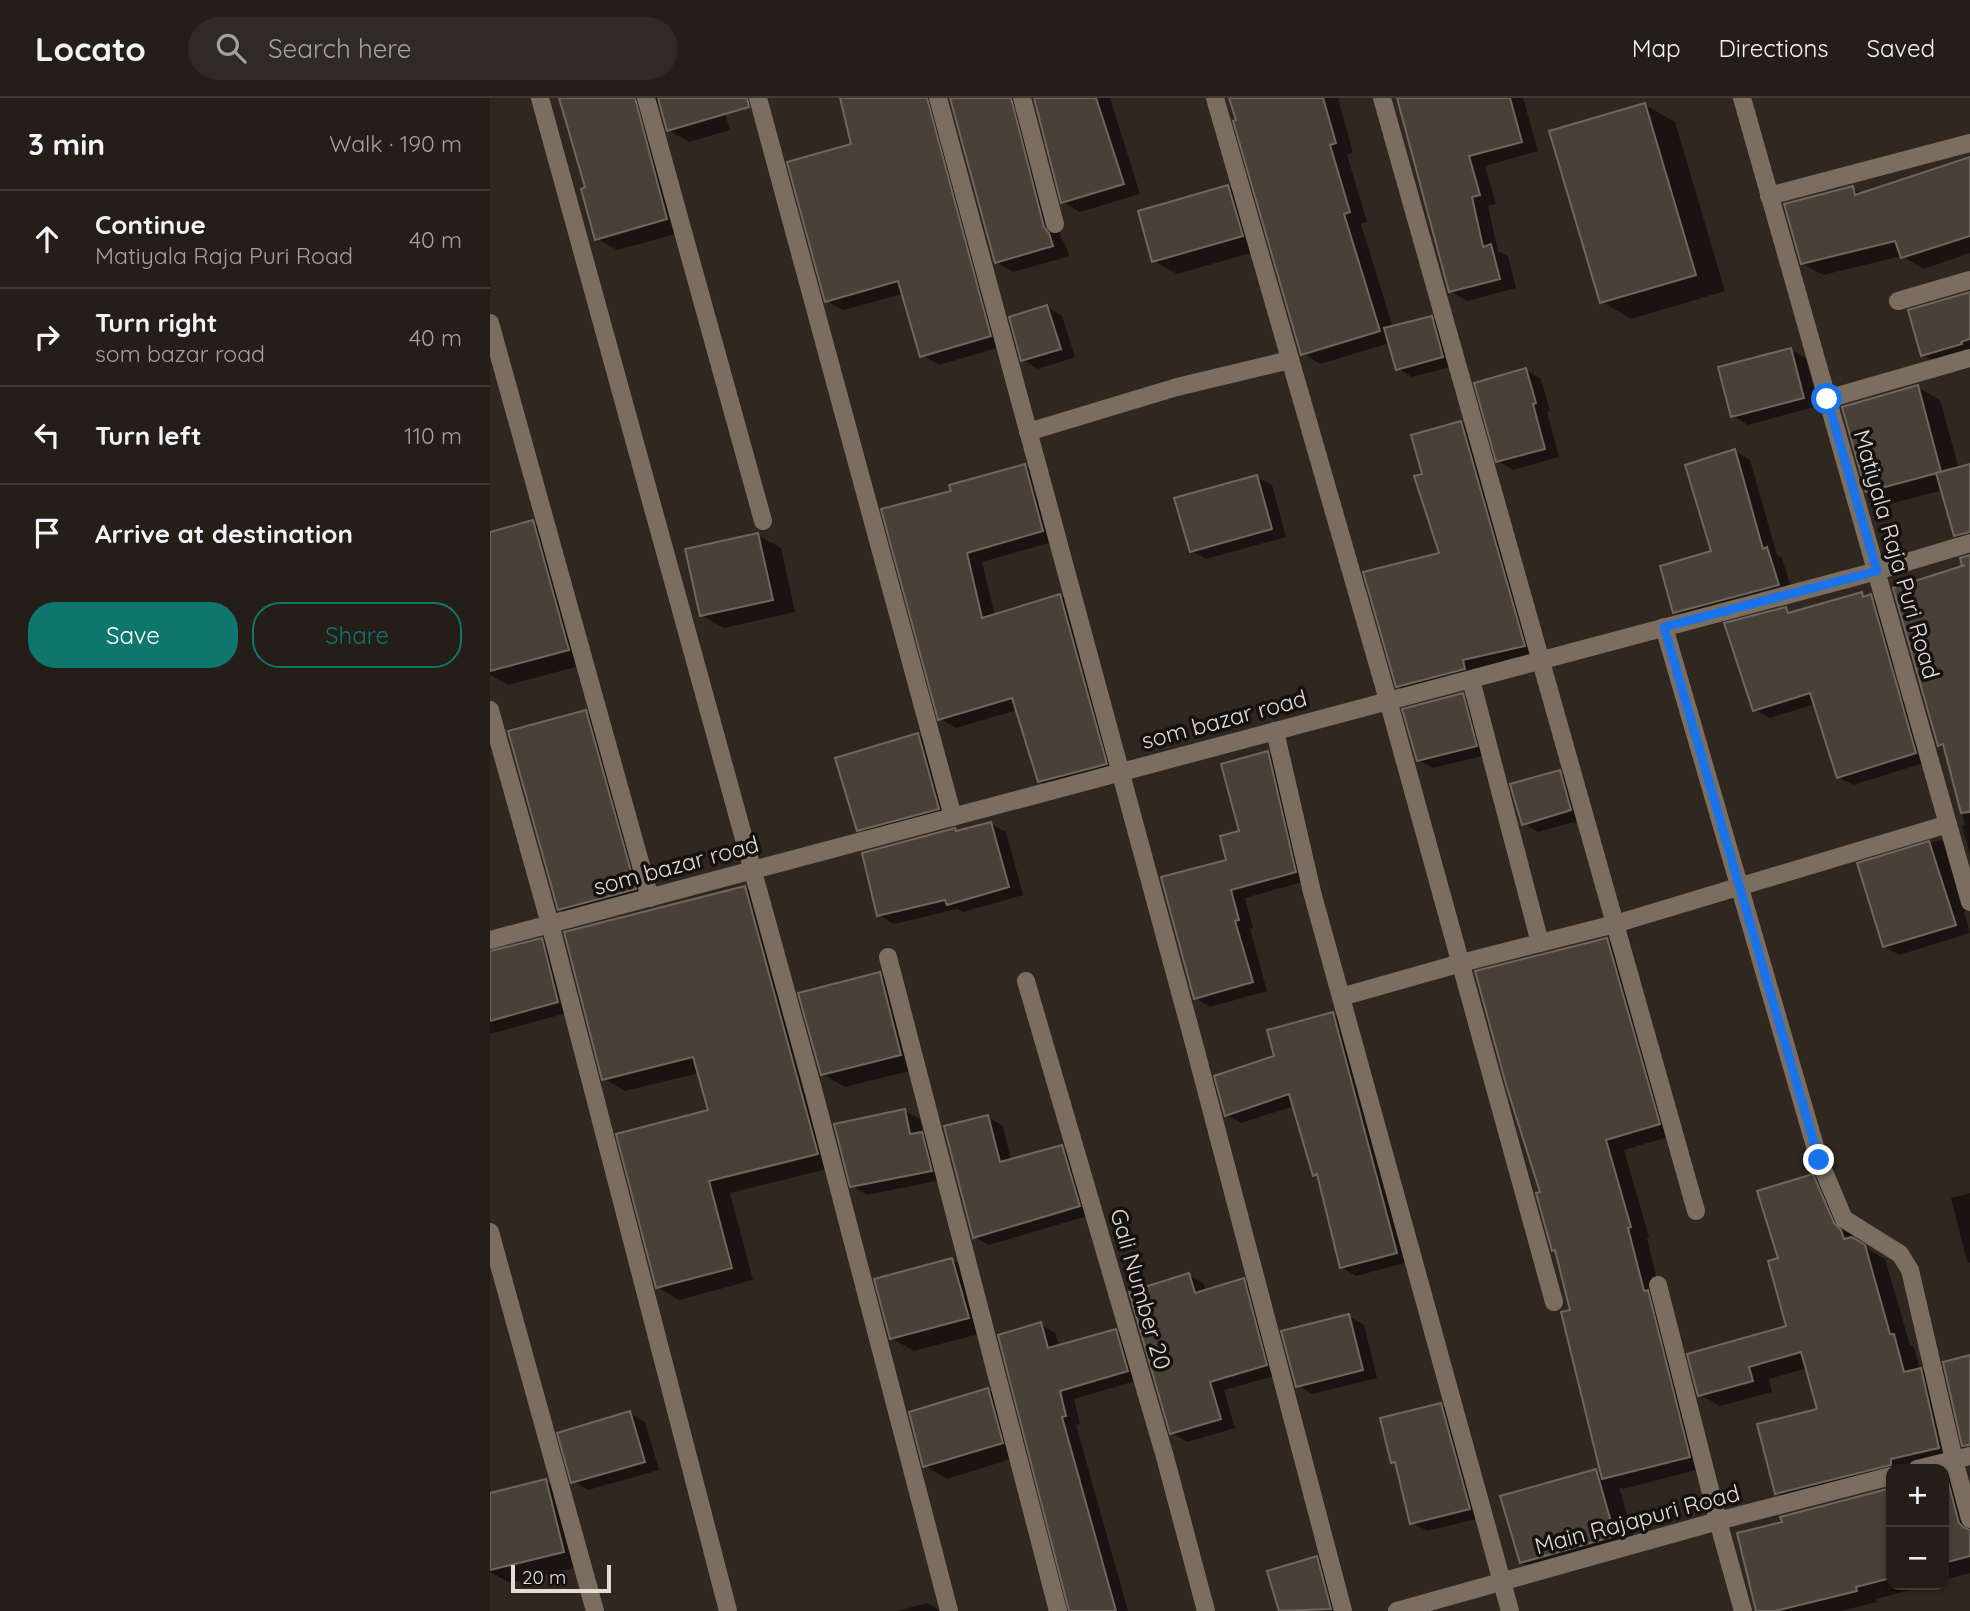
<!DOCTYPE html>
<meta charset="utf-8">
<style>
:root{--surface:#241d18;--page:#302a25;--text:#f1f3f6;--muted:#a3a2a2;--line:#413b37;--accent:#0f766e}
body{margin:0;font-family:Quicksand,sans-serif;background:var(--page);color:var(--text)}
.controls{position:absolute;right:21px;bottom:21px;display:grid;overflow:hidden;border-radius:14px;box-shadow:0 2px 5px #0004}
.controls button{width:63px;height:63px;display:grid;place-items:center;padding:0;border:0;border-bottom:2px solid var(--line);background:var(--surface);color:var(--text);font:35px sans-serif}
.scale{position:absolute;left:21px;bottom:18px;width:100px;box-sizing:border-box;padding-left:7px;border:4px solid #e3ddd8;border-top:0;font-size:19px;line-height:24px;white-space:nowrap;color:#e3ddd8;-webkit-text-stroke:5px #15110e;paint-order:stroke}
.stop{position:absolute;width:21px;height:21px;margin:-16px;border:5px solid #1a73e8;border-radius:50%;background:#fff}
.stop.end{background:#1a73e8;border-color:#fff;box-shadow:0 2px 7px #0008}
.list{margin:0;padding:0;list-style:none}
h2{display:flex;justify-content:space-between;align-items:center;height:91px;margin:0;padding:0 28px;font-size:30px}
h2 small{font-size:23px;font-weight:400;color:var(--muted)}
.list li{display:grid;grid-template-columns:46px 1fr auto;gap:21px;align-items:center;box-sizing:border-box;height:98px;padding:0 28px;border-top:2px solid var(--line)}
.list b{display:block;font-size:26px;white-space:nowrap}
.list p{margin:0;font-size:23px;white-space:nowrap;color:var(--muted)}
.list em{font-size:23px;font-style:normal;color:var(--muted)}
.actions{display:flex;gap:14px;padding:21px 28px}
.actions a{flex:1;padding:16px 0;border:2px solid var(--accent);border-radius:28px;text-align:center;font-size:24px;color:var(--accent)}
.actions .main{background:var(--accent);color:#fff}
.icon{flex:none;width:38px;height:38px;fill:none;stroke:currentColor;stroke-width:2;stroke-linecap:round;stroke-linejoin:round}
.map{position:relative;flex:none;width:1480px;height:1513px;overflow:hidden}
header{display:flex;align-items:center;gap:42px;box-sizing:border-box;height:98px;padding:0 35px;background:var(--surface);border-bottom:2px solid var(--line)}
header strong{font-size:33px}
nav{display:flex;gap:38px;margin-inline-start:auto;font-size:24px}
.search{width:490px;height:63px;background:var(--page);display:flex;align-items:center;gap:18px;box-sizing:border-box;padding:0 24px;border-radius:38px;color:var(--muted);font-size:26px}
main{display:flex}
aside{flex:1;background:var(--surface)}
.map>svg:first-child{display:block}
</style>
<header>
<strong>Locato</strong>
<div class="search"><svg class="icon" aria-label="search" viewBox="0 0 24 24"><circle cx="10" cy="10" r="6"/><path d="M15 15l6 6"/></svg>Search here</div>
<nav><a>Map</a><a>Directions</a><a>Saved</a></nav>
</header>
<main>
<aside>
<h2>3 min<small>Walk · 190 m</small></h2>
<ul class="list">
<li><svg class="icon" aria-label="ahead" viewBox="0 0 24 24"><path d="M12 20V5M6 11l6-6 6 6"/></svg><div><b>Continue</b><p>Matiyala Raja Puri Road</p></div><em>40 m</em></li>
<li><svg class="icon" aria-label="right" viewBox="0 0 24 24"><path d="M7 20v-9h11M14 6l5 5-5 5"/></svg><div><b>Turn right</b><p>som bazar road</p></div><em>40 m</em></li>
<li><svg class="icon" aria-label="left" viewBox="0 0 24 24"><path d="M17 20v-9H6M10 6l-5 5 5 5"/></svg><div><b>Turn left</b></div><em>110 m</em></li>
<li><svg class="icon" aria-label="arrive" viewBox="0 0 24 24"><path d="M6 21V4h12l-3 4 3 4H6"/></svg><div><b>Arrive at destination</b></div></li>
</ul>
<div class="actions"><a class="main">Save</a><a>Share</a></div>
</aside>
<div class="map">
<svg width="1480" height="1513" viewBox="0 0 1480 1513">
<rect width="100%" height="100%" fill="#302720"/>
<g fill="#0007">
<polygon points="70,0 230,0 240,32 199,44 178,32 169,2 165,10 197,133 127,152 106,140 97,91"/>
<polygon points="352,0 446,0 517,247 449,267 432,257 413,196 353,212 337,203 363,48"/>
<polygon points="461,0 544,0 541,0 537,13 571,140 576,147 579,158 523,174 506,164"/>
<polygon points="546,0 620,0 650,96 590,114 573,104"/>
<polygon points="741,0 848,0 863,55 857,57 877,124 871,126 903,230 941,219 956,228 967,267 922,279 907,270 900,245 830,266 812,255"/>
<polygon points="910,0 1033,0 1048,53 995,68 1006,106 998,108 1008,153 1018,158 1026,190 977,203 960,193"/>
<polygon points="1155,7 1185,24 1235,193 1141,221 1111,203"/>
<polygon points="1480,58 1480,155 1433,171 1412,158 1333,177 1312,165 1362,90 1374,96 1475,62 1475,60"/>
<polygon points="738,89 761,102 775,151 687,176 664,163"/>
<polygon points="1480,195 1480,260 1453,268 1432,257 1420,213"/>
<polygon points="557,209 572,218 585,259 548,271 533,262"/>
<polygon points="1301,252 1316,260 1328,308 1258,327 1243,318"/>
<polygon points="1036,272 1051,281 1060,313 1057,314 1069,359 1023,372 1008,363"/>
<polygon points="1427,289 1450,302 1469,371 1480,368 1480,445 1465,437 1453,392 1400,406 1377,393"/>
<polygon points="971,325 986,334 1049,557 987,570 989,579 923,597 908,588 951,456 934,377"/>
<polygon points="1245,353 1260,362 1287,457 1292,460 1303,495 1200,523 1185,514 1223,455"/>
<polygon points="535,368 551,377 569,442 492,464 505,518 570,498 587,507 632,675 566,693 549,683 527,612 466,630 450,621 463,394"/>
<polygon points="766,379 782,387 796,439 716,461 701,453"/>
<polygon points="43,424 66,437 101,565 18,587 0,577 0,435"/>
<polygon points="268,437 291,450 305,514 234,530 211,517"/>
<polygon points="1371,496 1396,507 1413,569 1381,579 1410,601 1425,610 1440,663 1363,687 1348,679 1325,606 1280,620 1265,612 1296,511 1303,515"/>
<polygon points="1480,585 1480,756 1472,728 1475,727 1456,651 1449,647 1435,596"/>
<polygon points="972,597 987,606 1001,656 943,670 928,662"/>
<polygon points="96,614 116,625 165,803 90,823 69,811"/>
<polygon points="428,637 451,650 471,723 392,745 369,731"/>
<polygon points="778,654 793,663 820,782 755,800 763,830 760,831 777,893 720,909 705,900 738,763 751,734"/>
<polygon points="1069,674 1085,682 1095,721 1048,734 1033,725"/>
<polygon points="501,726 516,734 533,797 473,814 467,811 404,826 389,817 465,732 469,734"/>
<polygon points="1450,742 1465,751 1480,812 1474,814 1480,835 1409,857 1394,848 1369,766"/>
<polygon points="255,790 276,802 349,1068 240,1095 263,1182 189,1202 168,1189 220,1013 209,975 135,993 114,981"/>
<polygon points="52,842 68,852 84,913 0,936 0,855"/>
<polygon points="1117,842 1136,853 1188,1036 1134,1052 1159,1139 1157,1140 1172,1203 1218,1369 1133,1391 1129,1389 1147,1450 1054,1477 1031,1464 1105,1373 1113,1377 1082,1213 1068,1155 1064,1152 1052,1095"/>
<polygon points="389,876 412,889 432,970 355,989 332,976"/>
<polygon points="843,916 858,924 922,1163 866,1178 851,1169 829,1079 825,1076 804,1008 751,1025 736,1017 787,959"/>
<polygon points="415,1013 430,1021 433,1036 446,1044 456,1081 377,1097 362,1088"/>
<polygon points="498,1019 513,1028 521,1062 572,1049 587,1058 604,1116 499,1147 484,1139"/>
<polygon points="1322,1078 1343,1090 1364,1139 1371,1147 1395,1161 1420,1247 1424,1249 1430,1271 1451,1284 1470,1365 1448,1371 1401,1371 1307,1407 1286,1395 1329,1313 1317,1270 1279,1281 1282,1294 1230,1308 1209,1296 1298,1230 1290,1161"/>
<polygon points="1480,1095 1480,1165 1477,1163 1461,1100"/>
<polygon points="462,1162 485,1175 500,1233 424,1253 401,1240"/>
<polygon points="699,1177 714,1186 716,1194 753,1182 769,1190 791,1276 734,1292 745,1330 697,1344 682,1335"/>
<polygon points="859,1218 874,1227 887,1280 822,1296 807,1287"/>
<polygon points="550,1226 565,1235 570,1249 626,1233 641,1242 652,1281 584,1301 590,1326 586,1327 638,1513 580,1513"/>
<polygon points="498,1292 521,1305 534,1357 457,1381 435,1368"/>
<polygon points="951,1307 966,1316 994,1419 937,1433 922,1425 907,1366 902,1363"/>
<polygon points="140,1315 155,1324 169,1372 98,1392 83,1383"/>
<polygon points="1456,1377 1476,1389 1480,1402 1480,1475 1454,1482 1454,1378"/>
<polygon points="56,1383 79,1396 96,1467 20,1485 0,1474 0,1396"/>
<polygon points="1401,1392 1401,1487 1438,1487 1386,1501 1387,1504 1351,1513 1268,1513 1294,1425 1292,1420"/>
<polygon points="827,1460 842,1469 853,1513 791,1513 779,1474"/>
<polygon points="437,1505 451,1513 407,1513"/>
</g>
<g fill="#494038" stroke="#70665d" stroke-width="2">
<polygon points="69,0 145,0 177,121 105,142 91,91 95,89"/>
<polygon points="168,0 257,0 259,9 177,33"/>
<polygon points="350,0 437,0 501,238 430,259 408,183 335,204 297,64 361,46"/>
<polygon points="460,0 521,0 554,129 559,135 563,148 505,165"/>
<polygon points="544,0 606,0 634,86 571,105"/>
<polygon points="739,0 833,0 846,45 840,47 860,114 854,116 890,233 811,257 743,23 746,22"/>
<polygon points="907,0 1020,0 1032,44 979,58 990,97 982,99 993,149 1001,146 1010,181 959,194"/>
<polygon points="1155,5 1206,177 1110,205 1059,33"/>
<polygon points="1480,59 1480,138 1411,160 1405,143 1311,166 1294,106 1363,88 1365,97"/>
<polygon points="738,87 753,138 662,164 648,113"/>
<polygon points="1480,194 1480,241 1471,244 1472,246 1431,258 1418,212"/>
<polygon points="557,207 571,251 531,263 519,219"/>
<polygon points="942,218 953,259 906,272 894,230"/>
<polygon points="1301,250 1314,300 1241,319 1228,269"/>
<polygon points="1036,270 1046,305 1043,306 1055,351 1006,364 984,285"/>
<polygon points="1428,287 1451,374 1376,394 1352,309"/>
<polygon points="971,323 1035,548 973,562 975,571 906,589 873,474 949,455 924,378 932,376 921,337"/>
<polygon points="1245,351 1273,451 1277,449 1289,487 1183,515 1170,468 1221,453 1195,367"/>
<polygon points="535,366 553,433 477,455 492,520 570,496 617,666 548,684 522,600 448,622 391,411 461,393 459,387"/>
<polygon points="1480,366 1480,434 1464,438 1446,375"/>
<polygon points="767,377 782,431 700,454 684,400"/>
<polygon points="43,422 79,552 0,573 0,434"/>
<polygon points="268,435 283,502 210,518 195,451"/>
<polygon points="1480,457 1480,714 1471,715 1453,646 1448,648 1403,490 1475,467 1472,468 1470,460"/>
<polygon points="1372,494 1373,499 1381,496 1426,655 1347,680 1320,595 1263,613 1234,525 1296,509 1298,515"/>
<polygon points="973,595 987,648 927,663 912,611"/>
<polygon points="96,612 146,791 68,812 18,633"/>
<polygon points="428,635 449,711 367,733 345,660"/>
<polygon points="778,653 806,774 741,792 749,822 745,823 763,884 704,901 671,779 736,762 730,738 749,733 731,666"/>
<polygon points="1070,672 1081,712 1032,727 1020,686"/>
<polygon points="501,724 519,789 457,807 455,802 387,818 372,755 465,730 466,733"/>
<polygon points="1439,743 1466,827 1393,849 1367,765"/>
<polygon points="255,788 328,1056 219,1083 242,1170 166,1190 126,1036 218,1012 203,959 112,982 74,834"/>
<polygon points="52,840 68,904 0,923 0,853"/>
<polygon points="1117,840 1170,1026 1116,1042 1141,1129 1138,1130 1154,1193 1158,1192 1200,1359 1112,1381 1071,1214 1080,1212 1065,1152 1062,1153 1046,1095 1050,1094 1017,990 985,873"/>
<polygon points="390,874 411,957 331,977 308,895"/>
<polygon points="843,914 907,1155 850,1170 827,1076 823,1078 799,996 735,1018 724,978 784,958 777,932"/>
<polygon points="415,1011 420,1036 432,1034 442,1073 360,1089 344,1026"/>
<polygon points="498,1017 510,1064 572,1047 590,1108 483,1140 454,1028"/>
<polygon points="1323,1076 1344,1125 1351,1132 1354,1141 1362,1139 1375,1147 1400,1236 1404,1236 1414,1274 1431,1270 1449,1350 1401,1361 1401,1367 1285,1396 1267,1326 1327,1311 1311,1254 1259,1269 1263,1283 1208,1298 1197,1256 1296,1228 1278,1163 1288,1160 1267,1093"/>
<polygon points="462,1160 479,1220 400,1241 384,1181"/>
<polygon points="699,1175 705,1195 754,1180 777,1267 720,1284 731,1321 680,1336 639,1194"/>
<polygon points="859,1216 873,1272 806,1289 791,1233"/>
<polygon points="551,1224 558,1250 626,1231 638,1273 570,1293 576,1318 572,1319 626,1513 579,1513 508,1237"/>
<polygon points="1480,1257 1480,1347 1472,1348 1453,1264"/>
<polygon points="498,1290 513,1345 433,1369 419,1314"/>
<polygon points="951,1305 980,1411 920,1426 905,1364 901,1365 890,1320"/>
<polygon points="140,1313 155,1364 81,1385 67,1335"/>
<polygon points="1106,1371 1125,1438 1030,1465 1010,1398"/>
<polygon points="1454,1376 1456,1376 1469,1425 1473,1429 1480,1432 1480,1458 1454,1465"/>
<polygon points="56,1381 74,1454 0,1472 0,1395"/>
<polygon points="1401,1390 1401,1480 1366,1489 1367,1493 1285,1513 1266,1513 1247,1435 1292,1424 1290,1419"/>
<polygon points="827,1458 841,1511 789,1513 777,1473"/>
</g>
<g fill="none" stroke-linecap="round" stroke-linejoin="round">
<g stroke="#7b6e61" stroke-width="18">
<polyline points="50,0 324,995 459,1513"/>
<polyline points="156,0 273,423"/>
<polyline points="268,0 463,719"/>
<polyline points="448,0 703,942 853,1513"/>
<polyline points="532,0 565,126"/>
<polyline points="725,0 898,602 1064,1204"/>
<polyline points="892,0 1206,1113"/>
<polyline points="1252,0 1480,804"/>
<polyline points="1279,98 1480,45"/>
<polyline points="1408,203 1480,182"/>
<polyline points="0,225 160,800"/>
<polyline points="1337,301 1480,260"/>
<polyline points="538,334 687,289 800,262"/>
<polyline points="1174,529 1329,1062 1354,1121 1410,1156 1420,1172 1464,1362 1480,1421"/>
<polyline points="981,582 1050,845"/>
<polyline points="0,612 60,826 238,1513"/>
<polyline points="785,633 822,794 1020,1513"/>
<polyline points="0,842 1387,473 1480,445"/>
<polyline points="398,859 568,1513"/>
<polyline points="536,883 675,1359 716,1513"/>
<polyline points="851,899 971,865 1125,826 1458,726"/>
<polyline points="0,1134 105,1513"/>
<polyline points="1168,1187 1228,1423 1253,1513"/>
<polyline points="1427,1371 1480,1358"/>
<polyline points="907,1513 1228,1423 1401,1378"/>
</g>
</g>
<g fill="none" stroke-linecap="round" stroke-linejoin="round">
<polyline stroke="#1a73e8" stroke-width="9" points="1329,1062 1174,529 1387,473 1337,301"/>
</g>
<g text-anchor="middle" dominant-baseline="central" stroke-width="7" stroke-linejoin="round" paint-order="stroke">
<g font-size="23" fill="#e3ddd8" stroke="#15110e">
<text transform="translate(1407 456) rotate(74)">Matiyala Raja Puri Road</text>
<text transform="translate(734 621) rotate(-15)">som bazar road</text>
<text transform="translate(186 767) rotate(-15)">som bazar road</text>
<text transform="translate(651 1191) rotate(74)">Gali Number 20</text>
<text transform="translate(1147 1421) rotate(-15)">Main Rajapuri Road</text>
</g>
</g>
</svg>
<div class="controls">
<button>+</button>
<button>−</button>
</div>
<div class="scale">20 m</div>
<div class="stop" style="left:1337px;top:301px"></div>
<div class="stop end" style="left:1329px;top:1062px"></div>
</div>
</main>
